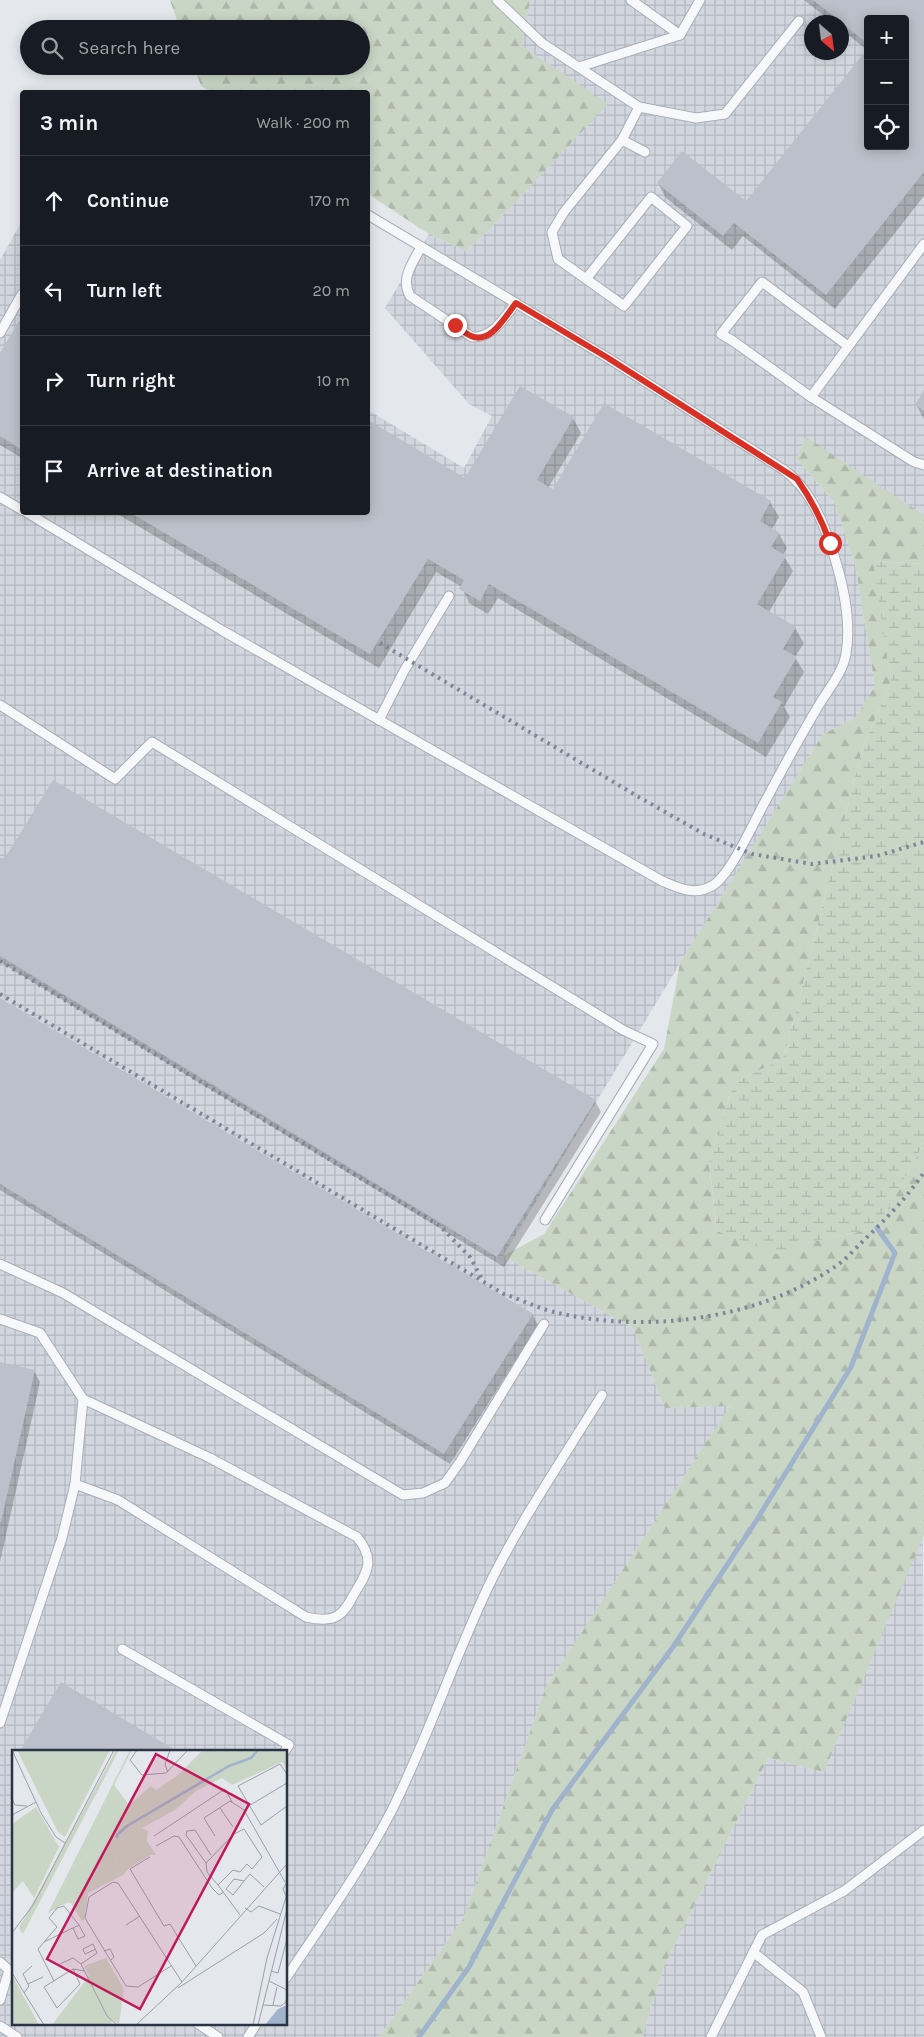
<!DOCTYPE html>
<meta charset="utf-8">
<style>
:root{--surface:#171b24;--page:#20242c;--text:#f1f3f6;--muted:#9ea1a6;--line:#363941}
body{margin:0;font-family:Karla,sans-serif;background:var(--page);color:var(--text)}
.controls{position:absolute;right:15px;top:15px;display:grid;overflow:hidden;border-radius:5px;box-shadow:0 2px 12px #0003}
.controls button{width:45px;height:45px;display:grid;place-items:center;padding:0;border:0;border-bottom:1px solid var(--line);background:var(--surface);color:var(--text);font:25px sans-serif}
.compass{position:absolute;left:804px;top:15px;width:45px;height:45px;border-radius:50%;background:var(--surface);box-shadow:0 2px 12px #0003;rotate:152deg}
.stop{position:absolute;width:15px;height:15px;margin:-11px;border:4px solid #d93025;border-radius:50%;background:#fff}
.stop.end{background:#d93025;border-color:#fff;box-shadow:0 1px 5px #0008}
.list{margin:0;padding:0;list-style:none}
h2{display:flex;justify-content:space-between;align-items:center;height:65px;margin:0;padding:0 20px;font-size:21px}
h2 small{font-size:16px;font-weight:400;color:var(--muted)}
.list li{display:grid;grid-template-columns:32px 1fr auto;gap:15px;align-items:center;box-sizing:border-box;height:90px;padding:0 20px;border-top:1px solid var(--line)}
.list b{display:block;font-size:19px;white-space:nowrap}
.list em{font-size:16px;font-style:normal;color:var(--muted)}
.icon{flex:none;width:28px;height:28px;fill:none;stroke:currentColor;stroke-width:2;stroke-linecap:round;stroke-linejoin:round}
.map{position:relative;flex:none;width:924px;height:2037px;overflow:hidden}
.search{position:absolute;background:var(--surface);box-shadow:0 2px 12px #0003;left:20px;top:20px;width:350px;height:55px;display:flex;align-items:center;gap:12px;box-sizing:border-box;padding:0 18px;border-radius:28px;color:var(--muted);font-size:19px}
.panel{position:absolute;background:var(--surface);box-shadow:0 2px 12px #0003;left:20px;top:90px;width:350px;height:425px;border-radius:5px}
.map>svg:first-child{display:block}
</style>
<div class="map">
<svg width="924" height="2037" viewBox="0 0 924 2037">
<defs>
<pattern id="industrial-grid" width="8" height="8" patternUnits="userSpaceOnUse" patternTransform="scale(1.25)"><rect width="8" height="8" fill="#d2d6de"/><path d="M0 4h8M4 0v8" fill="none" stroke="#b4b8c0"/></pattern>
<pattern id="forest-firs" width="22" height="20" patternUnits="userSpaceOnUse" patternTransform="scale(1.25)"><rect width="22" height="20" fill="#c9d6c5"/><path d="M5 1l3.5 6h-7zM16 11l3.5 6h-7z" fill="#adb8ab"/></pattern>
<pattern id="wetland-marsh" width="20" height="14" patternUnits="userSpaceOnUse" patternTransform="scale(1.25)"><rect width="20" height="14" fill="#c9d6c5"/><path d="M1 5h8M5 5V1M11 12h8M15 12V8" fill="none" stroke="#adb8ab"/></pattern>
</defs>
<rect width="100%" height="100%" fill="#e4e7ec"/>
<g fill="url(#industrial-grid)" fill-rule="evenodd">
<path d="M530,0H924V515L896,498L796,458L835,503L855,564L875,686L855,718L823,734L684,957L503,1256L633,1328L665,1408L731,1405L546,1687L463,1919L379,2037H0V260L22,221V512H368V410L464,468L492,416L469,404L385,308L429,234L466,251L492,227L607,104L522,46ZM868,19H905V146H868ZM812,22H842V52H812ZM14,1751H286V2023H14Z"/>
<polygon points="923,1534 924,2037 642,2037 664,1966 768,1758 824,1772"/>
</g>
<g fill="url(#forest-firs)">
<polygon points="170,0 530,0 522,46 608,104 492,227 466,251 429,234 368,194 368,92 211,92 201,86 194,66 361,66 361,29 180,29"/>
<polygon points="806,437 924,515 924,564 874,561 891,682 862,750 784,1058 734,1083 709,1163 717,1231 780,1254 807,1243 877,1228 924,1143 924,1535 824,1772 768,1758 664,1966 642,2037 379,2037 463,1919 546,1687 730,1406 665,1408 633,1328 503,1256 544,1234 664,1049 680,963 823,734 855,718 875,686 855,564 835,503 796,458"/>
</g>
<polygon fill="url(#wetland-marsh)" points="873,561 924,564 924,1143 877,1228 807,1243 780,1255 717,1231 709,1162 734,1083 784,1058 862,750 891,682"/>
<g fill="#0003" fill-rule="evenodd">
<path d="M804,0H924V196L835,309L743,236L732,250L666,198L658,183L746,203L867,50L842,30V22H832ZM868,19H905V146H868Z"/>
<polygon points="22,318 22,458 0,445 0,355"/>
<polygon points="924,392 924,419 916,405"/>
<polygon points="605,404 770,502 779,517 772,529 779,534 787,548 783,555 793,571 769,612 795,628 804,643 795,657 804,672 784,707 790,717 766,757 498,598 488,614 469,603 462,587 436,572 379,668 114,512 368,512 368,421 465,479 573,418 581,433 548,488 553,491"/>
<polygon points="0,859 6,860 595,1101 601,1112 504,1267 0,962"/>
<polygon points="0,999 532,1314 538,1325 450,1464 0,1190"/>
<polygon points="0,1364 34,1371 40,1382 0,1562"/>
</g>
<g fill="none" stroke-linecap="round" stroke-linejoin="round">
<polyline stroke="#9fb4cc" stroke-width="5" points="419,2037 469,1967 552,1810 673,1647 756,1521 851,1367 895,1253 877,1228"/>
</g>
<g fill="#bbc0ca">
<polygon points="813,0 924,0 924,172 826,295 734,223 723,236 657,183 682,151 746,201 868,48 868,146 905,146 905,19 868,19 868,44"/>
<polygon points="22,316 22,450 0,436 0,353"/>
<polygon points="520,386 574,417 537,480 553,489 604,403 771,501 760,521 780,533 771,547 786,556 757,604 796,627 783,649 797,657 773,697 782,702 758,743 489,584 480,601 459,589 464,580 428,559 370,654 129,512 368,512 368,420 465,478"/>
<polygon points="924,390 924,411 915,405"/>
<polygon points="53,780 596,1100 497,1257 0,956 0,858 5,858"/>
<polygon points="0,998 533,1314 444,1454 0,1184"/>
<polygon points="0,1362 35,1370 1,1522 0,1522"/>
<polygon points="61,1682 177,1751 20,1751"/>
</g>
<g fill="none" stroke-linecap="round" stroke-linejoin="round">
<g stroke="#a9aeb7" stroke-width="11">
<g id="lane">
<polyline points="497,0 542,43 639,107 622,140 564,212 552,232 558,259 624,306 687,226 651,197 586,279"/>
<polyline points="631,0 680,35"/>
<polyline points="579,67 680,35 700,0"/>
<polyline points="639,107 696,118 725,114 799,21"/>
<polyline points="622,140 645,152"/>
<polyline points="924,244 811,397 914,462 924,465"/>
<path d="M421,247C413,263 400,278 410,296L472,337C494,338 503,318 516,303"/>
<polyline points="0,333 22,294"/>
<polyline points="811,397 733,341 721,334 762,282 848,346"/>
<polyline points="0,497 22,510"/>
<path d="M26,512L223,631L662,881C679,888 694,896 712,886C731,875 754,821 766,800C784,766 802,733 822,700C831,686 843,671 846,654C852,618 842,579 831,546C821,517 809,488 784,470L608,358L368,215"/>
<polyline points="0,705 115,779 152,742 623,1030 653,1044 545,1220"/>
<polyline points="379,720 404,671 449,596"/>
<polyline points="0,1264 63,1293 403,1495 423,1493 445,1483 460,1462 544,1324"/>
<polyline points="0,1319 40,1333 83,1399 75,1484 62,1538 0,1723"/>
<path d="M75,1484L118,1500L306,1617C315,1619 329,1621 337,1616C345,1612 350,1602 354,1594C367,1573 376,1560 357,1537L210,1458L83,1399"/>
<polyline points="122,1649 289,1745 285,1751"/>
<polyline points="753,1952 803,1992 821,2037"/>
<polyline points="0,1962 9,1970 14,1970"/>
<path d="M286,1978C322,1924 361,1870 391,1812C428,1738 454,1658 490,1583C522,1518 564,1457 602,1395"/>
<polyline points="0,2000 9,1970"/>
<polyline points="197,2023 218,2037"/>
<polyline points="0,2026 17,2037"/>
<polyline points="248,2037 257,2023"/>
<polyline points="711,2037 762,1935 844,1891 924,1830"/>
</g>
</g>
<use href="#lane" stroke="#f7f8fa" stroke-width="9"/>
<g stroke="#7d8696" stroke-width="4" stroke-dasharray="2.5 5" stroke-linecap="butt">
<polyline points="380,643 637,796 704,834 752,854 812,864 877,856 924,842"/>
<polyline points="0,961 440,1226 470,1257 483,1281"/>
<path d="M0,994L504,1294C522,1300 540,1309 558,1313C650,1334 761,1319 839,1264C847,1258 854,1250 861,1243C883,1222 907,1198 924,1172"/>
</g>
</g>
<g fill="none" stroke-linecap="round" stroke-linejoin="round">
<path stroke="#d93025" stroke-width="6" d="M455,325C460,329 466,334 471,336C491,345 506,315 516,303L608,358L797,479C811,499 822,520 830,543"/>
</g>
<g transform="translate(12 1750)">
<rect width="275" height="275" fill="#e4e7ec"/>
<path d="M5,0H98L53,87L46,82ZM104,0H107L11,184L7,178ZM118,0H120L102,35L117,55L139,36L144,40L166,25L191,0H275V20L270,12L220,35L210,28L184,41L163,60L130,78L136,81L135,91L144,105H139L117,118L111,125L76,143L72,170L70,171L59,153L55,152L36,163ZM105,88L116,91L118,104L112,110H105L74,142L69,155L55,146L42,157L61,117ZM24,57L47,97L22,148L11,131L0,143V74ZM94,208L112,239L107,274L100,270L99,275H40L77,226L72,216ZM0,225L27,275H0Z" fill="#c9d6c5" fill-rule="evenodd"/>
<path d="M105,88L116,91L121,96L118,104L112,110H105L74,142L70,155L55,146L57,152L41,158L61,117Z" fill="#c9d6c5"/>
<path d="M275,255V275H253L266,259Z" fill="#9fb4cc"/>
<path fill="none" stroke="#9fb4cc" stroke-width="2.5" d="M105,88V85L115,76L217,16L239,8L246,0"/>
<path fill="none" stroke="#9a9fa9" stroke-width="1" d="M0,0L29,63L44,87L53,93M125,0L118,10L130,25L154,23L176,0M156,22L153,15L158,0M275,24L268,14L226,36L249,75L275,56M0,49L3,55L15,56M235,57L275,33M208,58L221,77M0,65L24,52M142,86L213,39L220,52M203,86L192,68L218,51L232,60L273,132M144,96L162,86L167,87L200,138L207,145L212,142M138,107L118,119L152,176L158,174L184,216M194,113L174,85L175,81L183,80L199,105M232,131L222,129L214,139L221,145L232,131L238,124L252,137M206,135L195,122L194,113L222,84L232,79L250,107L240,119L235,114L228,122L221,120L206,135L228,165M274,146L271,139L275,132M233,158L239,162L247,156L268,164M114,175L128,166M61,178L66,189L73,186L67,175M0,183L21,155L102,0M252,183L265,169M32,192L67,175L52,156L45,158L37,168L45,177L26,199L42,231M84,199L73,204L71,199L81,194L85,203L69,214L95,266L105,275M92,201L98,199L102,207L98,211M48,214L61,208L69,214M159,216L126,237L114,236L73,168L77,147L101,132L106,133L170,232M61,219L68,234L45,258L32,237L61,219L73,221M259,221L266,223L275,189M0,223L32,275M257,231L275,240M16,234L31,227M166,238L252,183M12,243L17,236L11,224L20,216M251,255L269,256L274,252L275,244M261,255L265,237M124,275L170,232L275,114M241,275L255,208L275,144M246,275L275,159"/>
<path fill="#c2185b" fill-opacity="0.15" stroke="#c2185b" stroke-width="2.5" d="M144,4L237,54L128,259L35,209Z"/>
<rect width="275" height="275" fill="none" stroke="#2b3445" stroke-width="2.5"/>
</g>
</svg>
<div class="controls">
<button>+</button>
<button>−</button>
<button><svg class="icon" aria-label="locate" viewBox="0 0 24 24"><circle cx="12" cy="12" r="6"/><path d="M12 2v4M12 18v4M2 12h4M18 12h4"/></svg></button>
</div>
<svg class="compass" viewBox="-18 -18 36 36"><path d="M0-13l5 13h-10z" fill="#e53935"/><path d="M0 13l5-13h-10z" fill="#9ea1a6"/></svg>
<div class="stop" style="left:830px;top:543px"></div>
<div class="stop end" style="left:455px;top:325px"></div>
<div class="search"><svg class="icon" aria-label="search" viewBox="0 0 24 24"><circle cx="10" cy="10" r="6"/><path d="M15 15l6 6"/></svg>Search here</div>
<section class="panel">
<h2>3 min<small>Walk · 200 m</small></h2>
<ul class="list">
<li><svg class="icon" aria-label="ahead" viewBox="0 0 24 24"><path d="M12 20V5M6 11l6-6 6 6"/></svg><div><b>Continue</b></div><em>170 m</em></li>
<li><svg class="icon" aria-label="left" viewBox="0 0 24 24"><path d="M17 20v-9H6M10 6l-5 5 5 5"/></svg><div><b>Turn left</b></div><em>20 m</em></li>
<li><svg class="icon" aria-label="right" viewBox="0 0 24 24"><path d="M7 20v-9h11M14 6l5 5-5 5"/></svg><div><b>Turn right</b></div><em>10 m</em></li>
<li><svg class="icon" aria-label="arrive" viewBox="0 0 24 24"><path d="M6 21V4h12l-3 4 3 4H6"/></svg><div><b>Arrive at destination</b></div></li>
</ul>
</section>
</div>
